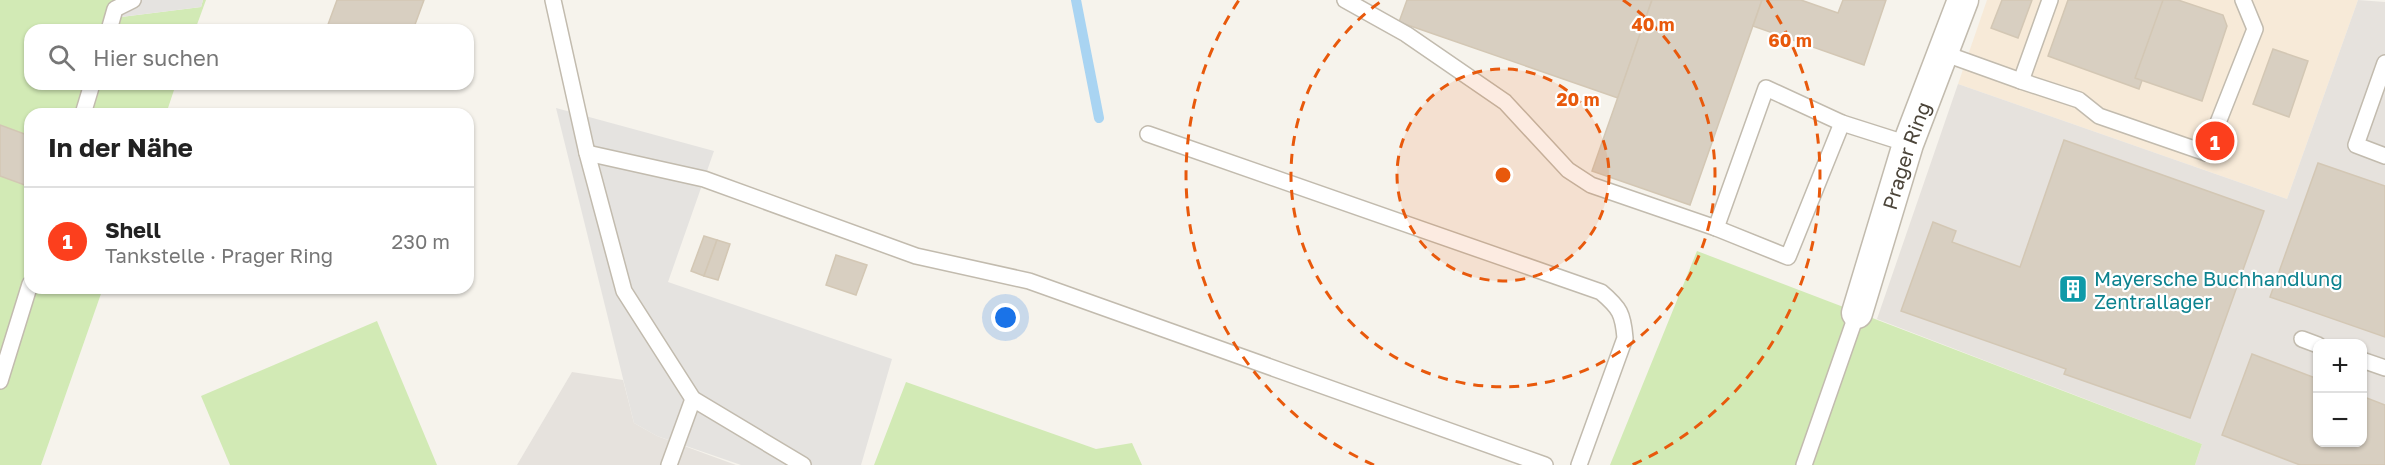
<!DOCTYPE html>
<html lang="de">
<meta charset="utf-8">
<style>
:root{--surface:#fff;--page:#f2f2f2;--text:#222;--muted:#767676;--line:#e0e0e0;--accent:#fc3f1d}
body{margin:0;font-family:"Golos Text",sans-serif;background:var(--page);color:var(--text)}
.controls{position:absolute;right:18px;bottom:18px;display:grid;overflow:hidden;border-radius:12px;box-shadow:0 2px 4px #0004}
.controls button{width:54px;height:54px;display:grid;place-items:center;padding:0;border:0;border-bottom:2px solid var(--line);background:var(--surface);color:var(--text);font:30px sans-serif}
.you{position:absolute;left:1006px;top:318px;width:21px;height:21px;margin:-15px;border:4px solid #fff;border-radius:50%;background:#1a73e8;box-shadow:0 0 0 9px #1a73e833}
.badge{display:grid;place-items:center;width:39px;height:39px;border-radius:50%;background:var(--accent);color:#fff;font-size:20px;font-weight:700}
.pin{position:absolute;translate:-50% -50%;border:3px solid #fff;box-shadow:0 2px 6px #0006}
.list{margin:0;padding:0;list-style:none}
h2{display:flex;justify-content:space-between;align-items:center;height:78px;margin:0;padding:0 24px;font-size:26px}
h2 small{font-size:20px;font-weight:400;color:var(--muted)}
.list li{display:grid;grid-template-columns:39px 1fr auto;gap:18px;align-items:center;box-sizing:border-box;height:108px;padding:0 24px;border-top:2px solid var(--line)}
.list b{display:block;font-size:22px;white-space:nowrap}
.list p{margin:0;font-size:20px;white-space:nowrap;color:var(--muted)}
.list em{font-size:20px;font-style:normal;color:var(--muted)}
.icon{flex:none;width:33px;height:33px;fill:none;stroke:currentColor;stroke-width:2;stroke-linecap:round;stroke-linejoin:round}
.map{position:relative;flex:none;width:2385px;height:465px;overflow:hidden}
.search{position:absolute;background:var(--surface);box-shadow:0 2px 4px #0004;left:24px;top:24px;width:450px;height:66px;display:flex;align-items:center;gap:15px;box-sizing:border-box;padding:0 21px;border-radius:18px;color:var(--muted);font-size:22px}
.panel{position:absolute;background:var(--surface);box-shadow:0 2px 4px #0004;left:24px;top:108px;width:450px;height:186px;border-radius:18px}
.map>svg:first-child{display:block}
</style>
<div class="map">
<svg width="2385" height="465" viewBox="0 0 2385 465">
<rect width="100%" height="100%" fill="#f6f3ec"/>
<polygon fill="#f7ead8" points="1987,0 2358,0 2287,199 1958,84"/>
<g fill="#e6e2dd" fill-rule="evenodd">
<path d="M2358,0L2385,2V465H2195L2202,444L1877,319L1958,84L2287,199ZM2318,344H2362V442H2318Z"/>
<polygon points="572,372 623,380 634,423 657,436 736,465 517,465"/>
</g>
<g fill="#d2eab5">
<polygon points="0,0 114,0 121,17 201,7 203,0 206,0 195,30 30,30 30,84 176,84 166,114 30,114 30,288 103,288 41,465 0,465"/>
<polygon points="1697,251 2202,444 2195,465 1610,465"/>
<polygon points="377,321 437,465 230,465 201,396"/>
<polygon points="906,382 1096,449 1132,443 1142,465 874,465"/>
</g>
<g fill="#e5e3e0">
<polygon points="114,0 203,0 201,7 121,17"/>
<polygon points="556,108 714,151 668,282 892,359 861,465 741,465 657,436 634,423"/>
</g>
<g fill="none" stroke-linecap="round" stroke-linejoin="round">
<polyline stroke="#a9d4f2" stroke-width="10" points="1076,0 1099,118"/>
</g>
<g fill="#d8cfc1" stroke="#d3c7b4" stroke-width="1.5">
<polygon points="337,0 424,0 413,30 326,30"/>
<polygon points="1407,0 1652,0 1618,98 1399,22"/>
<polygon points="1652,0 1762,0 1690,205 1592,171"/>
<polygon points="1762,0 1801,0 1838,13 1843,0 1886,0 1864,65 1753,26"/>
<polygon points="2002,0 2032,0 2018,38 1991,28"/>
<polygon points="2068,0 2170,0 2139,89 2048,56"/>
<polygon points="2163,0 2178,0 2223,15 2227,26 2202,101 2135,78"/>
<polygon points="2273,49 2308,61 2289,117 2253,104"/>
<polygon points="0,125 30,136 30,187 0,176"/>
<polygon points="2064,140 2264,211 2190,418 2064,374 2066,369 1901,311 1933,222 1956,231 1952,242 2020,267"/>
<polygon points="2318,163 2385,186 2385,337 2270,297"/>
<polygon points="704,236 717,240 704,276 691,271"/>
<polygon points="717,240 730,244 718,280 704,276"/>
<polygon points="836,255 867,265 856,295 826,285"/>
<polygon points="2252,354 2318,379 2318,442 2362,442 2362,396 2385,405 2385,465 2300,465 2222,435"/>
</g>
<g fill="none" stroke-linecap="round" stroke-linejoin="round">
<g stroke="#c2bbae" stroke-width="18">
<g id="service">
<polyline points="553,0 587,153 624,291 693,399 803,465"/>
<polyline points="1345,0 1406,34 1505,102 1568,170 1591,185 1716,228 1788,257 1842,123"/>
<polyline points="109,30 115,9 133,0"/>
<polyline points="1943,53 2021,81 2050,0"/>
<polyline points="2385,63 2356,145 2385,156"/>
<polyline points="2021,81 2079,100 2099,116 2206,153 2255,29 2243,0"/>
<polyline points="83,114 92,84"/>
<path d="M1148,134L1601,292C1620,308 1623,314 1625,338L1579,465"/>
<polyline points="587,153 704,179 916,256 1029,281 1545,465"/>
<polyline points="1716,228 1766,88 1842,123 1908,144"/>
<polyline points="2302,339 2318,345"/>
<polyline points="2362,360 2385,368"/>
<polyline points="0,381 30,284"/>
<polyline points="669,465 693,399"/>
<polyline points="1804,465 1857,313"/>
</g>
</g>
<g stroke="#c2bbae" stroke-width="33">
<g id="minor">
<path id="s1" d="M1857,313L1908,144L1963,0"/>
</g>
</g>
<use href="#service" stroke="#fff" stroke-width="15"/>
<use href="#minor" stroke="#fff" stroke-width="30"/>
</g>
<circle cx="1503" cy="175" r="106" fill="#e8590c" fill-opacity=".12"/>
<g fill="none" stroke="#e8590c" stroke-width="3" stroke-dasharray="10 8">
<circle cx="1503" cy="175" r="106"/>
<path d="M1623 0A212 212 0 1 1 1383 0"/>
<path d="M1374 465A317 317 0 0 1 1239 0M1767 0A317 317 0 0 1 1632 465"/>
</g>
<defs>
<g id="building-square" transform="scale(1.5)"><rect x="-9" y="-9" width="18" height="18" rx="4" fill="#0f9aa8" stroke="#fff"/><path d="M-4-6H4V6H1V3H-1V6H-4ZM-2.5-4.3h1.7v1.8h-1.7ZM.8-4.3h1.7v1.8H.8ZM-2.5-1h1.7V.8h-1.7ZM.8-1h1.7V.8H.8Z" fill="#fff"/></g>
</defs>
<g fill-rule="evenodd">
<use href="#building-square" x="2073" y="289"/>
</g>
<g text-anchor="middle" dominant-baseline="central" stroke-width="4.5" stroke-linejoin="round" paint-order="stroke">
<g font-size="20" fill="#4b4439" stroke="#fff">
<text stroke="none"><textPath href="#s1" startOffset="165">Prager Ring</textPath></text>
</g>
<g font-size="20" fill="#0d838f" stroke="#fff" text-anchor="start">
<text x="2094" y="278">Mayersche Buchhandlung<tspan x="2094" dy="23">Zentrallager</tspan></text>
</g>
</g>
<circle cx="1503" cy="175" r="9" fill="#e8590c" stroke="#fff" stroke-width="3"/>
<g font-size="18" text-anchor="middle" font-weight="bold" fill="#e8590c" stroke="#fff" stroke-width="4.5" stroke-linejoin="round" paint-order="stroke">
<text x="1653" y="31">40 m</text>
<text x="1790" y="47">60 m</text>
<text x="1578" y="106">20 m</text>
</g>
</svg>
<div class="controls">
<button>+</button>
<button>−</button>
</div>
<div class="you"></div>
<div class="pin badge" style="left:2215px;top:141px">1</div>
<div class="search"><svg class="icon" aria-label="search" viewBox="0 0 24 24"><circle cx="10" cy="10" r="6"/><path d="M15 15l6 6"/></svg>Hier suchen</div>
<section class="panel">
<h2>In der Nähe<small></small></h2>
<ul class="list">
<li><span class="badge">1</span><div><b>Shell</b><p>Tankstelle · Prager Ring</p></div><em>230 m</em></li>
</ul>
</section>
</div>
